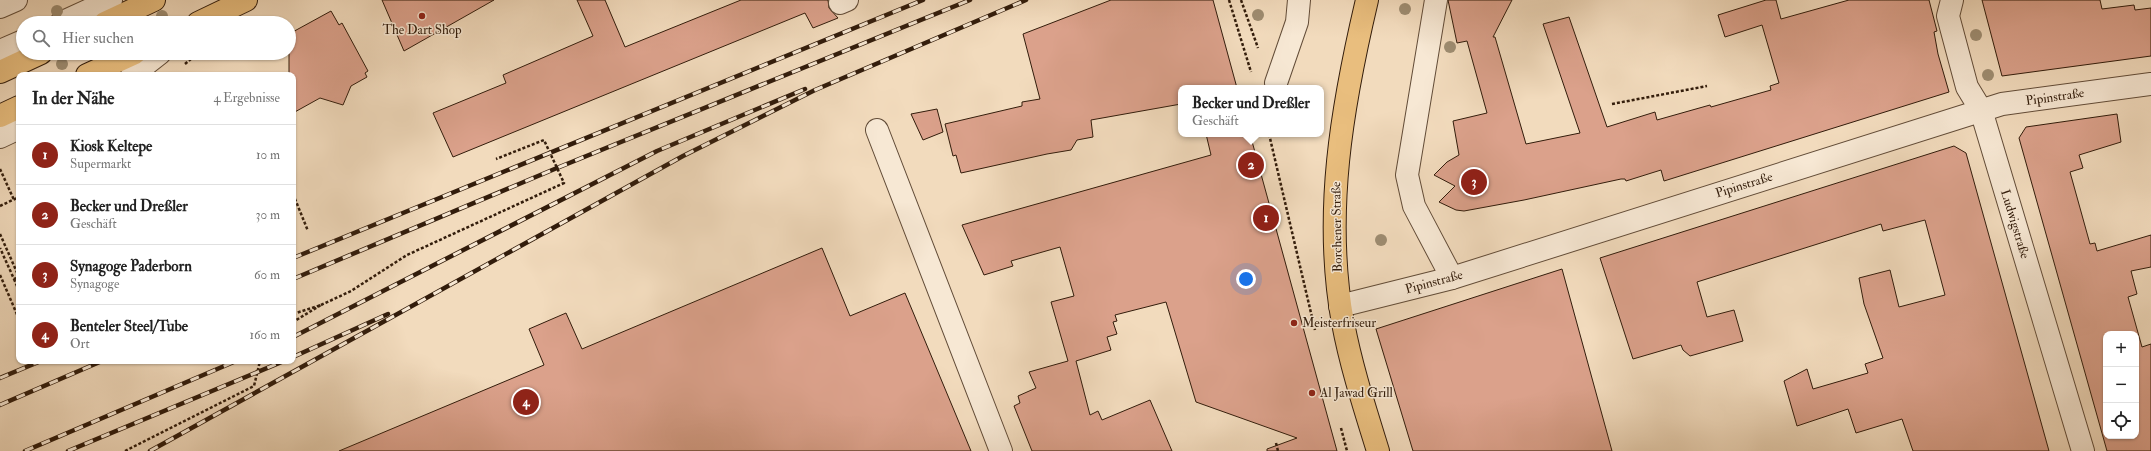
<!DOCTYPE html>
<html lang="de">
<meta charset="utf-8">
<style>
:root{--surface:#fff;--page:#f2f2f2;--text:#222;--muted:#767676;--line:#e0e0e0;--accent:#8f2418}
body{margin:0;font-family:"IM FELL Double Pica",serif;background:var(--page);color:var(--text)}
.controls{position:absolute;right:12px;bottom:12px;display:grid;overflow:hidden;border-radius:8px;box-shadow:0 1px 3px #0004}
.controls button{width:36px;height:36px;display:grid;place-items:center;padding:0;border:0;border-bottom:1px solid var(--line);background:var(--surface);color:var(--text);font:20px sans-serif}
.you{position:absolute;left:1246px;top:279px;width:14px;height:14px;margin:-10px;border:3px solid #fff;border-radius:50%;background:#1a73e8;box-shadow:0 0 0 6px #1a73e833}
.badge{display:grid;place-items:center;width:26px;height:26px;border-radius:50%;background:var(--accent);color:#fff;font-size:13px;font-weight:700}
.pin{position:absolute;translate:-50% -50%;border:2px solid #fff;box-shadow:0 1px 4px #0006}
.popup{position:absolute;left:1178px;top:85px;width:146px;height:52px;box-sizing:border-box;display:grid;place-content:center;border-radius:8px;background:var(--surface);filter:drop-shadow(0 1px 3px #0005);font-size:13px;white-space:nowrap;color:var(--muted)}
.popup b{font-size:15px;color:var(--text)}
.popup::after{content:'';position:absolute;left:50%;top:100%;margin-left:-8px;border:8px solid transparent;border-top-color:var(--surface)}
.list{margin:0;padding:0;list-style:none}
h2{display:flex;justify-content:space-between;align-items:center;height:52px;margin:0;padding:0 16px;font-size:17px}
h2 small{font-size:13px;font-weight:400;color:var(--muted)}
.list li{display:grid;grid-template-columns:26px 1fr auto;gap:12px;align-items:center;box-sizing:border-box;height:60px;padding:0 16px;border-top:1px solid var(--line)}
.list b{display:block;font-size:15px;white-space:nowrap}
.list p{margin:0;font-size:13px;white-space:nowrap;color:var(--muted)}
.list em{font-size:13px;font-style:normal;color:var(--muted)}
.icon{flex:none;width:22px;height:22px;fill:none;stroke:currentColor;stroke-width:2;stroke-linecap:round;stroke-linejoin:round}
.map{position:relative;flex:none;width:2151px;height:451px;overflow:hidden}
.search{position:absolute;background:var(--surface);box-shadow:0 1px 3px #0004;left:16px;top:16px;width:280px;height:44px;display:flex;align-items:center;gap:10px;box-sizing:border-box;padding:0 14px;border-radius:22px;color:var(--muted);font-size:15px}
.panel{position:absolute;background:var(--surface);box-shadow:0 1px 3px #0004;left:16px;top:72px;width:280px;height:292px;border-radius:8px}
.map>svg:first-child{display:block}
</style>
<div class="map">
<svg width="2151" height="451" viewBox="0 0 2151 451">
<rect width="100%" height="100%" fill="#f2dbbd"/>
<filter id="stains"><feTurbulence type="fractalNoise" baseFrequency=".005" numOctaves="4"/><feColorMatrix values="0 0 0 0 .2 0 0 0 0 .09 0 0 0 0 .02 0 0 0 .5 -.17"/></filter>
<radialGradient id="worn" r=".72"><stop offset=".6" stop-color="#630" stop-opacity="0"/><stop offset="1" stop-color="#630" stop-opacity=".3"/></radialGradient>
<g fill="#dba18b" stroke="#321c0b" fill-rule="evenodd">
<polygon points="382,0 494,0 404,51"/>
<polygon points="577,0 605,0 625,47 741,0 828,0 829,8 838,18 813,28 805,13 453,157 433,113 506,83 503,75 593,36"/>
<polygon points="1111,0 1213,0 1237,88 1181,88 1181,104 1091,120 1093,137 1077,140 1071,150 1047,154 961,173 956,155 953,156 945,124 1022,106 1022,102 1040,99 1023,34"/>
<polygon points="1448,0 1512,0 1493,37 1495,37 1526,144 1580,133 1543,24 1569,17 1607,127 1655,112 1657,120 1710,105 1711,107 1771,90 1770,86 1779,83 1762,25 1725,37 1718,15 1766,0 1776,0 1781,19 1849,0 1929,0 1937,31 1934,32 1938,54 1949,92 1664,181 1661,170 1626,181 1625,179 1621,179 1524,200 1464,211 1456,210 1439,202 1455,186 1434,175 1447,162 1459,155 1453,121 1487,113 1467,41 1457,43"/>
<polygon points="1982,0 2100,0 2102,9 2134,5 2135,10 2151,8 2151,56 2002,76"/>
<polygon points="331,11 339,25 342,23 368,71 365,73 367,77 351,86 343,105 320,98 293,113 293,75 289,75 289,34"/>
<polygon points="937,109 943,132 923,140 911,114"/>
<path d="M2117,114L2121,142L2079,155L2083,168L2070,172L2090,244L2095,243L2097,251L2151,235V267L2131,271L2137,294L2128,297L2142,347L2151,344V451H2107L2019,138L2026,127ZM2106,334H2136V436H2106Z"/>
<polygon points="1206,134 1250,134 1337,451 1267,451 1267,449 1297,438 1196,402 1166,302 1115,315 1117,321 1113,322 1117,334 1107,337 1111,350 1076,361 1090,415 1098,411 1102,420 1150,400 1172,451 1032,451 1014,406 1020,403 1018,396 1036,388 1029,372 1068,361 1051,302 1074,296 1060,247 1011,261 1013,266 984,275 962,225 1211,155"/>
<polygon points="1954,146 1966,153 2049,451 1913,451 1902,419 1856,433 1848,409 1797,426 1784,381 1807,369 1813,389 1868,373 1865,364 1883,358 1864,304 1859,278 1890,270 1899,307 1945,295 1925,220 1883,231 1881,224 1697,282 1707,317 1734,310 1743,341 1690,356 1683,350 1681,345 1633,359 1600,258"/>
<polygon points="822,248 850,316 905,293 971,451 339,451 544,365 529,329 566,313 582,349"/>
<polygon points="1562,269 1612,451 1413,451 1376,329"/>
</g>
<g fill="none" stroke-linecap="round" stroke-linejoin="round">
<g stroke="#624c38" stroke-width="24">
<g id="minor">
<polyline points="1436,0 1407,175 1414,206 1452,278"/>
<polyline points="1952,0 1948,16 1967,87 1981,110 2083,451"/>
<polyline points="840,3 847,0"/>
<polyline points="0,7 16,0"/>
<polyline points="61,23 111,0"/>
<polyline points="0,51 23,41"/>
<polyline points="132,75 160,53"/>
<polyline points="1276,83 1297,22 1299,0"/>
<polyline points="877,130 1001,451"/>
<polyline points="0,137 19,128"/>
<polyline points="1340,306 1452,278 2002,104 2151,84"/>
</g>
</g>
<g stroke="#321c0b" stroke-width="24">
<g id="major">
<path d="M1367,0C1342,106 1323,214 1343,323C1351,366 1365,409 1378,451"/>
<polyline points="105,23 154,0"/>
<polyline points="198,23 246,0"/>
<polyline points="0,72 41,53"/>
<polyline points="87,75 135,53"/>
<polyline points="0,116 19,107"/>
</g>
</g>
<g stroke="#321c0b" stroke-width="2.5" stroke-dasharray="3 2" stroke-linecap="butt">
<polyline points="1229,0 1251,72"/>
<polyline points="1241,0 1258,48"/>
<polyline points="264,53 265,54"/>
<polyline points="185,64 198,53"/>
<polyline points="1612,104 1707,86"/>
<polyline points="1269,134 1315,330"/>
<polyline points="0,169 14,200"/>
<polyline points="293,194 308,231"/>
<polyline points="0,206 19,197"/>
<polyline points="0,234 19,277 14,279 0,248"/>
<polyline points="0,275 19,319"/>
<polyline points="14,279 19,291"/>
<polyline points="321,305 351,291 407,255 564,183 544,140 496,159"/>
<polyline points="293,314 321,305 293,322"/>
<polyline points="1341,428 1347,451"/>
<polyline points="1276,443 1278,451"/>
<polyline points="125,451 254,386 260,361"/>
</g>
<use href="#minor" stroke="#f7e8d4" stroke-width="22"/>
<use href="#major" stroke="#e9be7e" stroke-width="22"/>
<g stroke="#321c0b" stroke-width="4.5">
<g id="rail">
<polyline points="293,258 923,0"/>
<polyline points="293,279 557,168 970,0"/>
<polyline points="293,337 657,151 805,89"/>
<polyline points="293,357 388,314"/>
<polyline points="0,378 41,361"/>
<polyline points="0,405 102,361"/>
<polyline points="25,451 236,361"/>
<polyline points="68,451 284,361"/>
<polyline points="150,451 683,156 815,90 1026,0"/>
</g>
</g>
<use href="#rail" stroke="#f7e8d4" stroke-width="3" stroke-dasharray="9" stroke-linecap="butt"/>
</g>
<g fill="#9e8d72">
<circle cx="1405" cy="9" r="6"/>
<circle cx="57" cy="11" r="6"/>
<circle cx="1258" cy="15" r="6"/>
<circle cx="162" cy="16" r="6"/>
<circle cx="1976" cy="35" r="6"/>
<circle cx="1450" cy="47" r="6"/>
<circle cx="62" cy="64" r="6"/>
<circle cx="1988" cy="75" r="6"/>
<circle cx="1381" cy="240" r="6"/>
</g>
<g fill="#8f2418" stroke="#f7e8d4" stroke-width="1.5">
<circle cx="422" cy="16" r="4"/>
<circle cx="1294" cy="323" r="4"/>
<circle cx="1312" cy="393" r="4"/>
</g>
<g text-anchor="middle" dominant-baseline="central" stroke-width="3" stroke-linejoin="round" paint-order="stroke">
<g font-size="13" fill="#321c0b" stroke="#f7e8d4" text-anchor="start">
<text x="422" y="30" text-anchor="middle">The Dart Shop</text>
<text x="1302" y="323">Meisterfriseur</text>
<text x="1320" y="393">Al Jawad Grill</text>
</g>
<g font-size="13" fill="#321c0b" stroke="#f7e8d4">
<text transform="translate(2055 97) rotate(-8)">Pipinstraße</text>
<text transform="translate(1744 185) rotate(-17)">Pipinstraße</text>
<text transform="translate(2015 224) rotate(73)">Ludwigstraße</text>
<text transform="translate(1337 227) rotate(-91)">Borchener Straße</text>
<text transform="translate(1434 282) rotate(-15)">Pipinstraße</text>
</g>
</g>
<rect width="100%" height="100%" filter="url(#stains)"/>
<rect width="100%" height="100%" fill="url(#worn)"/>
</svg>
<div class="controls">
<button>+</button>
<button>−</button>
<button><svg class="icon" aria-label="locate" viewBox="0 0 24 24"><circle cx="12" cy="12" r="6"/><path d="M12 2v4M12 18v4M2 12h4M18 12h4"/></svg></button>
</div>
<div class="you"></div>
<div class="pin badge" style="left:1266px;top:218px">1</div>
<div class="pin badge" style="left:1251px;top:165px">2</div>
<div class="popup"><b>Becker und Dreßler</b>Geschäft</div>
<div class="pin badge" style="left:1474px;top:182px">3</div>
<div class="pin badge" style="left:526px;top:402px">4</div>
<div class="search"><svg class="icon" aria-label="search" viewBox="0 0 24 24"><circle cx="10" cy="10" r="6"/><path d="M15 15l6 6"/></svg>Hier suchen</div>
<section class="panel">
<h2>In der Nähe<small>4 Ergebnisse</small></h2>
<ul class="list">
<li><span class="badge">1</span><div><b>Kiosk Keltepe</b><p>Supermarkt</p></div><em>10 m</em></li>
<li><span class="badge">2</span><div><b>Becker und Dreßler</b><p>Geschäft</p></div><em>30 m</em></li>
<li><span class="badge">3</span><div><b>Synagoge Paderborn</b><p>Synagoge</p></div><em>60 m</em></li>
<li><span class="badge">4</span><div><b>Benteler Steel/Tube</b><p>Ort</p></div><em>160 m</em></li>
</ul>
</section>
</div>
